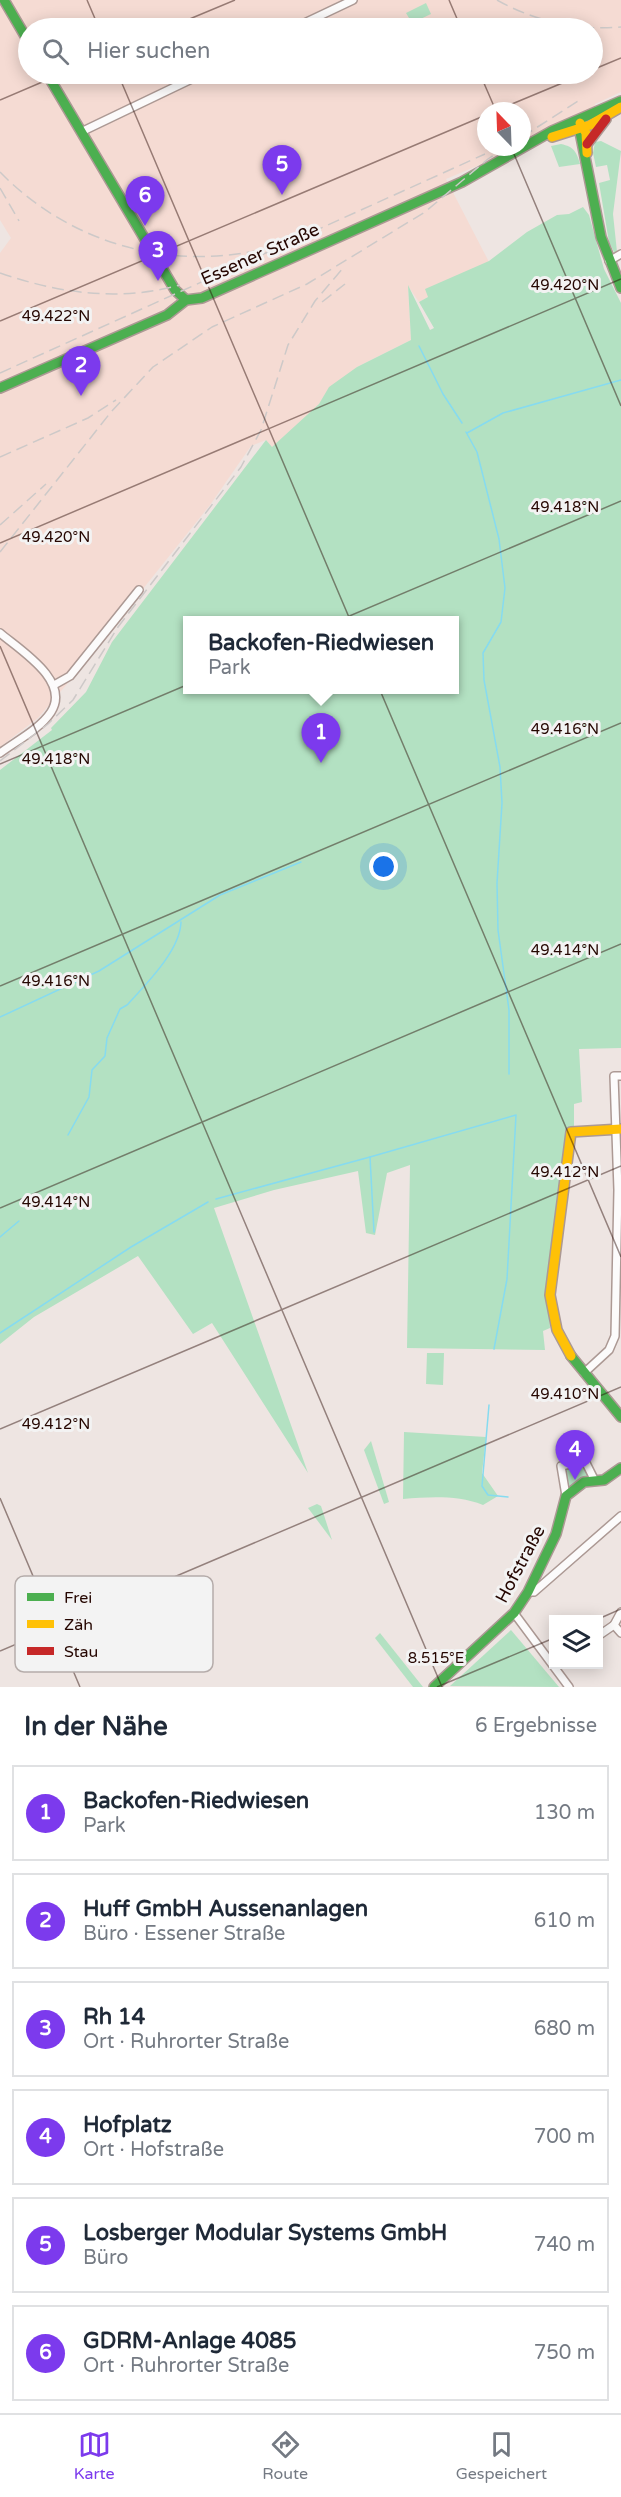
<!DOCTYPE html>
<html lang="de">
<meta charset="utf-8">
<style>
:root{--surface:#fff;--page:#f6f6f7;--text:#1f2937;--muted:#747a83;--line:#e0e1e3;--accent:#7c3aed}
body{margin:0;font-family:"Varela Round",sans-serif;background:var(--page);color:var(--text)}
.controls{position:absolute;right:18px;bottom:18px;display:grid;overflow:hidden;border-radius:0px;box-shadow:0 3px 15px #0003}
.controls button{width:54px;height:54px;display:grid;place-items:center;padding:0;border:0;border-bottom:2px solid var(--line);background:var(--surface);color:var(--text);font:30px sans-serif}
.compass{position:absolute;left:477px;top:102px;width:54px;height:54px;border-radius:50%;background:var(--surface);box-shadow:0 3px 15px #0003;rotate:337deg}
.you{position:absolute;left:384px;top:867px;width:21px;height:21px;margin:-15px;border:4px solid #fff;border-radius:50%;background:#1a73e8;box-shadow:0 0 0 9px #1a73e833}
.badge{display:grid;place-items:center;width:39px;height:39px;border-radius:50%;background:var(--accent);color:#fff;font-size:20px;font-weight:700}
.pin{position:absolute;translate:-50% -50px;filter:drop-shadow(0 2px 3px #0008)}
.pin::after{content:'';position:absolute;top:32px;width:21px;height:18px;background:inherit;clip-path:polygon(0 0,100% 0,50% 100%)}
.popup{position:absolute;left:183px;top:616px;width:276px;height:78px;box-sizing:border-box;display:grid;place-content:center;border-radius:0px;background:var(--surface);filter:drop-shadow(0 2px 4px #0005);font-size:20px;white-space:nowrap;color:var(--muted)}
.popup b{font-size:22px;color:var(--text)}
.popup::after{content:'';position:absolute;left:50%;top:100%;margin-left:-12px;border:12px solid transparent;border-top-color:var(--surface)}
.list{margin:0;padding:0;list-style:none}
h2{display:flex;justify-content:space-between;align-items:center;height:78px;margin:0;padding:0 24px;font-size:26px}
h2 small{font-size:20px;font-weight:400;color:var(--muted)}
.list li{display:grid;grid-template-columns:39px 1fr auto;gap:18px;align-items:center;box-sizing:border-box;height:96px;margin:0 12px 12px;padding:0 12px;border:2px solid var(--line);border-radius:0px}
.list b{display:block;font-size:22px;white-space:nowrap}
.list p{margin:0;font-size:20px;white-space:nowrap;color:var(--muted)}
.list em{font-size:20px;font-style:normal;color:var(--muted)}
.icon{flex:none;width:33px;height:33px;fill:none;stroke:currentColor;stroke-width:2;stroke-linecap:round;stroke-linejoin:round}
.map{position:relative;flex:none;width:621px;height:1687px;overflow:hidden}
.search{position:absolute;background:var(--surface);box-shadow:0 3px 15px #0003;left:18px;right:18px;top:18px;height:66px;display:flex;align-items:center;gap:15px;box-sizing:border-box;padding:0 21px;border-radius:33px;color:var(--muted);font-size:22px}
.sheet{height:726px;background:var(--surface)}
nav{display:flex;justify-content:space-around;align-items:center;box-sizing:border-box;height:84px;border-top:2px solid var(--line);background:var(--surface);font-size:16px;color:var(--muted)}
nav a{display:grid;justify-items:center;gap:3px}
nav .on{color:var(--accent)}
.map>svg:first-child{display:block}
</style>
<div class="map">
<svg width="621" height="1687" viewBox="0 0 621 1687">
<rect width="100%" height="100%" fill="#eee5e2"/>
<path fill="#f5dbd3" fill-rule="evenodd" d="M0,0H621V92L595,104V107L522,141V111H486V147H511L489,161L446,179L489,262L419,302L408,286L411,340L357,367L306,425L273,449L266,440L251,446L210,505L67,684L38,718L0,747V253L11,238L0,220ZM28,28H592V74H28Z"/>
<g fill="#b3e1c2" fill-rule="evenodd">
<polygon points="426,3 431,14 412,23 406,13"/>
<polygon points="601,141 621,151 613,214 617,252 614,252 609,242 599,183 610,180 607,165 596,167 593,153 595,142"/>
<path d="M561,144C574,147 576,151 580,164L559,167L551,146Z"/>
<path d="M583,207L589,215L604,269L621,303V1048L579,1049L582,1102L574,1104V1129L548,1296L550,1328L543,1331L545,1350L407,1348L410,1165L387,1173L375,1235L366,1233L358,1171L274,1190L214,1208L308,1473L212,1323L193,1334L138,1256L34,1317L0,1344V770L52,730L51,728L86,692L112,642L266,440L272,447L319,404L329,387L357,367L411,340L408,285L430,330L434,328L419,302L428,297L425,289L489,261L527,232L557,215L569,214ZM188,620H454V690H188Z"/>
<polygon points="427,1353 444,1353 443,1385 426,1384"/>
<path d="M404,1432L486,1437L482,1473L498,1496L483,1505C457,1495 430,1497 403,1499Z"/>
<polygon points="371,1441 389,1502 384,1504 364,1450"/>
<polygon points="584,1464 589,1474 570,1489 565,1468"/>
<polygon points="317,1504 321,1506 332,1540 308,1508"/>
<polygon points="511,1630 559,1687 450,1686"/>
<polygon points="380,1633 423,1687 413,1687 375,1638"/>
</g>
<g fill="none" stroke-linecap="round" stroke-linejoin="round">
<g stroke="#86dbf0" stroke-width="1.5">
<polyline points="419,346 443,394 462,423"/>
<polyline points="466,432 477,452 499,539 505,588 501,622 483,653 484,680 500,767 502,803 497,883 498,930 509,1010 509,1074"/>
<polyline points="467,433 503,413 621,380"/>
<polyline points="0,1017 99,971 220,895 301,862"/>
<path d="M68,1135L89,1097L92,1070L105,1056L107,1038L120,1009L127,1005C146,984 180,951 181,922"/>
<polyline points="370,1157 516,1115 507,1279 494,1349"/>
<polyline points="216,1199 370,1157 374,1232"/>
<polyline points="0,1237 19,1221"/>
<polyline points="0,1333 131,1247 208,1202"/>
<polyline points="489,1405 482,1486 488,1495 508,1497"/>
</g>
<g stroke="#ac9994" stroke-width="10">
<g id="street">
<polyline points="294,28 353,0"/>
<polyline points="81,132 202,74"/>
<polyline points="609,261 621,254"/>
<path d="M0,633C20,650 71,681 51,712C40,729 16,741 0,753"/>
<polyline points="54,685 70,676 139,590"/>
<polyline points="584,1373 609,1350 615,1336 618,1190 614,1076 621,1076"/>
<polyline points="566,1496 561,1466 585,1461 594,1479"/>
<polyline points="528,1592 534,1592 621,1516"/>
<polyline points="514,1613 569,1687"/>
<polyline points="614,1625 621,1633"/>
<polyline points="598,1636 614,1625 621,1612"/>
</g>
</g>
<g stroke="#ac9994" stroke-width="12">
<g id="fast">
<polyline points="4,0 28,41"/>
<polyline points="47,74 175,290 186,300"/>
<polyline points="578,122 601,237 621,288"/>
<polyline points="0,388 167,315 186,300 202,298 462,182 552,131 621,101"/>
<polyline points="571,1356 621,1417"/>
<polyline points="434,1687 514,1613 528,1592 556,1534 566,1496 584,1482 604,1480 621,1468"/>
</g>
</g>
<g stroke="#ac9994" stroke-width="12">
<g id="slow">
<polyline points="580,123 586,133 587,153"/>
<polyline points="552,137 590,125 621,107"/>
<polyline points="571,1356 557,1330 550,1295 571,1132 621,1129"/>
</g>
</g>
<g stroke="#ac9994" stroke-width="12">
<polyline id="jam" points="587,144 606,119"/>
</g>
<use href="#street" stroke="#fcfbfb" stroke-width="7"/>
<use href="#fast" stroke="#4caf50" stroke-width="9"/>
<use href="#slow" stroke="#ffc107" stroke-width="9"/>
<use href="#jam" stroke="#c62828" stroke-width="9"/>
<g stroke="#cdc9c8" stroke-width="1.5" stroke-dasharray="12 6" stroke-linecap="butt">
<path d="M497,0C534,21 578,31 621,27"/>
<polyline points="522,137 581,99"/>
<path d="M0,172C67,241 165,271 259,250"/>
<polyline points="0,188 19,221"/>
<path d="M0,273C58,293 119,302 180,285"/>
<polyline points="322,302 345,284"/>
<polyline points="0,373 485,154"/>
<polyline points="0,457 88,418 116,400"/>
<polyline points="0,525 46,484"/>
<polyline points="0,552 111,412 153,367 212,327 307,284 425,212 488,159 506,147"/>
<polyline points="0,761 48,724 73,700 118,627 241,467 261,430 288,345 315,301 344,267"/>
</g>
</g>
<path fill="none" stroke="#250601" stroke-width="1.5" stroke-opacity="0.45" d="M87,0L99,28M449,0L461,28M168,28L235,0M592,70L621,58M118,74L621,1257M480,74L496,111M0,100L61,74M495,111L584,74M511,147L621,406M0,321L486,115M0,543L621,279M0,646L442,1687M0,764L621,501M0,986L621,723M0,1208L621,944M0,1429L621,1166M0,1498L80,1687M596,1620L621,1609M0,1651L621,1387M437,1687L554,1638"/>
<g text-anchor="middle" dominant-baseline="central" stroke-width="6" stroke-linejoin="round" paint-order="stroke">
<g font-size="18" fill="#250601" stroke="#f3f3f3">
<text transform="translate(260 254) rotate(-24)">Essener Straße</text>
<text transform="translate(520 1564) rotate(-62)">Hofstraße</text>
</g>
</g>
<rect x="15" y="1576" width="198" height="96" rx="9" fill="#f3f3f3" stroke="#b5acaa" stroke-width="1.5"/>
<rect x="27" y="1593" width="27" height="8" fill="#4caf50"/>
<rect x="27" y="1620" width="27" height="8" fill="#ffc107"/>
<rect x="27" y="1647" width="27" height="8" fill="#c62828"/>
<g font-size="16" fill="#250601">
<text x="64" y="1603">Frei</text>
<text x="64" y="1630">Zäh</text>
<text x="64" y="1657">Stau</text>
</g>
<g font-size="15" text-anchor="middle" fill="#250601" stroke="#f3f3f3" stroke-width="6" stroke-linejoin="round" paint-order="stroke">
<text x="565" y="290">49.420°N</text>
<text x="56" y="321">49.422°N</text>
<text x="565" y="512">49.418°N</text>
<text x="56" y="542">49.420°N</text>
<text x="565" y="734">49.416°N</text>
<text x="56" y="764">49.418°N</text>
<text x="565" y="955">49.414°N</text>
<text x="56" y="986">49.416°N</text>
<text x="565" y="1177">49.412°N</text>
<text x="56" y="1207">49.414°N</text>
<text x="565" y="1399">49.410°N</text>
<text x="56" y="1429">49.412°N</text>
<text x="436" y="1663">8.515°E</text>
</g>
</svg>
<div class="controls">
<button><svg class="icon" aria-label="layers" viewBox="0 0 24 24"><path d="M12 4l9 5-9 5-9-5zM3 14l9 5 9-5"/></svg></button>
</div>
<svg class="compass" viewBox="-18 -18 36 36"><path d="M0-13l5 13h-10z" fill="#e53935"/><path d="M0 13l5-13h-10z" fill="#747a83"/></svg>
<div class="you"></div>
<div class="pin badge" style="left:321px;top:763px">1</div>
<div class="popup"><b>Backofen-Riedwiesen</b>Park</div>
<div class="pin badge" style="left:81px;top:396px">2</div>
<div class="pin badge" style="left:158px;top:281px">3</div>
<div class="pin badge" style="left:575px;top:1480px">4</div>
<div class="pin badge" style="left:282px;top:195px">5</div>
<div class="pin badge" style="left:145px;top:226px">6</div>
<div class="search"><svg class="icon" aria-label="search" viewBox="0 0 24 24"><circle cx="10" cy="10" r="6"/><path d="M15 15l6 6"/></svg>Hier suchen</div>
</div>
<section class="sheet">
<h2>In der Nähe<small>6 Ergebnisse</small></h2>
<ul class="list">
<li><span class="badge">1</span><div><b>Backofen-Riedwiesen</b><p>Park</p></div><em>130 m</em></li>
<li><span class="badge">2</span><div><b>Huff GmbH Aussenanlagen</b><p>Büro · Essener Straße</p></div><em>610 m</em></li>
<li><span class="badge">3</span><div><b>Rh 14</b><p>Ort · Ruhrorter Straße</p></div><em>680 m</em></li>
<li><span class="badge">4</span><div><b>Hofplatz</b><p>Ort · Hofstraße</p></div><em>700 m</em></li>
<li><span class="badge">5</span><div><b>Losberger Modular Systems GmbH</b><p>Büro</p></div><em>740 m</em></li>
<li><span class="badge">6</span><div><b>GDRM-Anlage 4085</b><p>Ort · Ruhrorter Straße</p></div><em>750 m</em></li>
</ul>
</section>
<nav>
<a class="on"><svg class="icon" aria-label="map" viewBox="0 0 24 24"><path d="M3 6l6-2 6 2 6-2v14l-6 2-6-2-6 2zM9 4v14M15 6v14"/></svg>Karte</a>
<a><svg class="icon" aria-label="directions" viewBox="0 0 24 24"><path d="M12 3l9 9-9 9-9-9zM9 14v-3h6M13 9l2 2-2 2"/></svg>Route</a>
<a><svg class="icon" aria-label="saved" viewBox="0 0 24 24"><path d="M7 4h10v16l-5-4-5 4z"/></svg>Gespeichert</a>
</nav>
